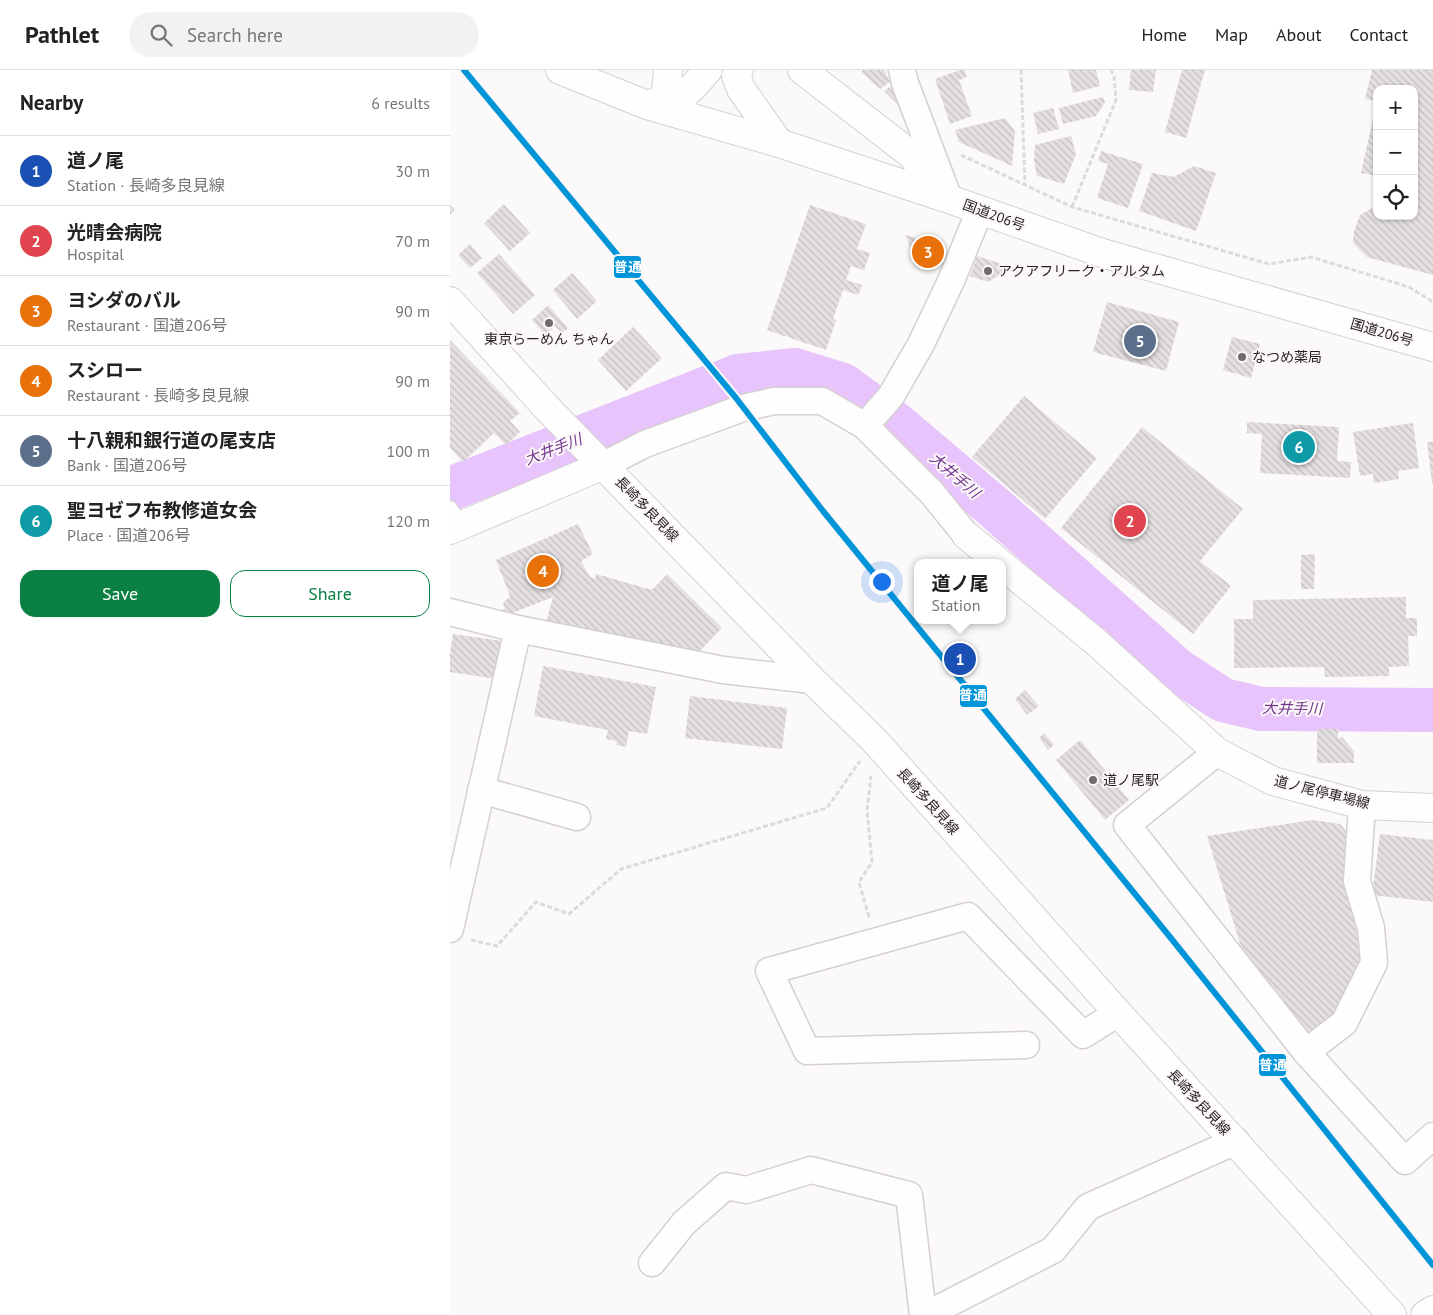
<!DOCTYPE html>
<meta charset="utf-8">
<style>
:root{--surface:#fff;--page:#f2f2f2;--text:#222;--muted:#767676;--line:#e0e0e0;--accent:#0b8043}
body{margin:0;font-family:"PT Sans","Noto Sans JP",sans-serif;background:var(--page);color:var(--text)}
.controls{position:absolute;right:15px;top:15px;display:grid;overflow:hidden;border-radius:10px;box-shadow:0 1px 4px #0004}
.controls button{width:45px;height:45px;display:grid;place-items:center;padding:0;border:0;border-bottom:1px solid var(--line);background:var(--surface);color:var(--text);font:25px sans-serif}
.you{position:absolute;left:431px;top:511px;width:18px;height:18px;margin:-12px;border:4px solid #fff;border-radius:50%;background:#1a73e8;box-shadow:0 0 0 8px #1a73e833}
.badge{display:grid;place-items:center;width:32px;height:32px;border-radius:50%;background:var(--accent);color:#fff;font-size:16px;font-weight:700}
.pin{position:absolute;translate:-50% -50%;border:2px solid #fff;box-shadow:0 1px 5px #0006}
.popup{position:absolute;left:464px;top:489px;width:92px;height:65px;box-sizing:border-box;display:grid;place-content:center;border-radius:10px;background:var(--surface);filter:drop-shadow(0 1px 4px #0005);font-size:16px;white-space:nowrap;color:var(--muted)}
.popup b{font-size:19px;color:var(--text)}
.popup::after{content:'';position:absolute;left:50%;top:100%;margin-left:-10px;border:10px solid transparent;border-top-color:var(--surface)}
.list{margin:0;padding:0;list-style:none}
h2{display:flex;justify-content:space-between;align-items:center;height:65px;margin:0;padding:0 20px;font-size:21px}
h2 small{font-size:16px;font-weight:400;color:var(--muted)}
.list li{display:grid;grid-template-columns:32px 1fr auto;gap:15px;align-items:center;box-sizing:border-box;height:70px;padding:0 20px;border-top:1px solid var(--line)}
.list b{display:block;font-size:19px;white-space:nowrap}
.list p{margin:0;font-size:16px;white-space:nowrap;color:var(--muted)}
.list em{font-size:16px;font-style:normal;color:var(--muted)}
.actions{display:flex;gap:10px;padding:15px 20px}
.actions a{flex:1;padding:11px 0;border:1px solid var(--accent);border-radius:15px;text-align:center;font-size:18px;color:var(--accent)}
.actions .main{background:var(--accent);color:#fff}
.icon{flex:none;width:28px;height:28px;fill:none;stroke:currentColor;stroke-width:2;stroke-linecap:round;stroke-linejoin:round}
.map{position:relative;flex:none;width:983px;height:1245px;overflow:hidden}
header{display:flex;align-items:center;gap:30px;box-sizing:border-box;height:70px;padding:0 25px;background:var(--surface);border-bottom:1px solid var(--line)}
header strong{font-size:24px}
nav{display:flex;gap:28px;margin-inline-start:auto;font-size:18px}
.search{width:350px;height:45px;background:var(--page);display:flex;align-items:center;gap:12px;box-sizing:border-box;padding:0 18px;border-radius:28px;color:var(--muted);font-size:19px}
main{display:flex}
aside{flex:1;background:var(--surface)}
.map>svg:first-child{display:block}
</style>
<header>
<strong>Pathlet</strong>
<div class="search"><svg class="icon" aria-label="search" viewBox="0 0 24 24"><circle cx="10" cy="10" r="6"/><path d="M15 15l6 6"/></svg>Search here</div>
<nav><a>Home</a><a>Map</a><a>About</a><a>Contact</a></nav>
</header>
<main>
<aside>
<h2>Nearby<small>6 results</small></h2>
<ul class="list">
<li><span class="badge" style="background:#1a4fb4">1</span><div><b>道ノ尾</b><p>Station · 長崎多良見線</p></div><em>30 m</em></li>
<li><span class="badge" style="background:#e0444e">2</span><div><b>光晴会病院</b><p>Hospital</p></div><em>70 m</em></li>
<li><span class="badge" style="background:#e8710a">3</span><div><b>ヨシダのバル</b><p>Restaurant · 国道206号</p></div><em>90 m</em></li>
<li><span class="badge" style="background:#e8710a">4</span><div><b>スシロー</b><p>Restaurant · 長崎多良見線</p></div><em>90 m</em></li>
<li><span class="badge" style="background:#5c6f8a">5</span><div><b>十八親和銀行道の尾支店</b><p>Bank · 国道206号</p></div><em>100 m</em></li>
<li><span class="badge" style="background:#0f9aa8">6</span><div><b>聖ヨゼフ布教修道女会</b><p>Place · 国道206号</p></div><em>120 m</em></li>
</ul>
<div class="actions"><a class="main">Save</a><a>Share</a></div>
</aside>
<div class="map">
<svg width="983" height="1245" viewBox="0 0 983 1245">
<defs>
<pattern id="building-back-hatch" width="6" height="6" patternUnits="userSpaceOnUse" patternTransform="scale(1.25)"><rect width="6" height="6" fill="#e4dfe1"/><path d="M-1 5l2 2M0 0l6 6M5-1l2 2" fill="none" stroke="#c4bfc1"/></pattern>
</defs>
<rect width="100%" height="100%" fill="#fbf9f9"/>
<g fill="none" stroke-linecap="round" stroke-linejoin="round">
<polyline stroke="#e7c4fb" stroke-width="44" points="0,419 288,306 345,300 393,315 447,355 545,438 727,600 773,630 811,639 983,640"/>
</g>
<g fill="url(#building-back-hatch)">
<polygon points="413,0 434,0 440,12 430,19 411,2"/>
<polygon points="510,0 514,0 517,7 509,10 522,46 500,54 485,9"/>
<polygon points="618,0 646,0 650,16 623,23"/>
<polygon points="681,0 706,0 703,22 679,20"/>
<polygon points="732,0 755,0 736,68 715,62"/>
<polygon points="922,0 983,0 983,205 917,187 903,173 904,161 910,145 927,135 927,146 964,146 964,19 927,19 927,31 915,29"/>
<polygon points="441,16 452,35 449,36 434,21"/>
<polygon points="653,27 655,32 646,46 613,54 609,38"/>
<polygon points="926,35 927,36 927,106 911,103"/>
<polygon points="603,38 609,59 588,64 583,43"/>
<polygon points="555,48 565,61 562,96 509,72 505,60"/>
<polygon points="621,66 626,84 614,114 587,106 584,91 585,75"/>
<polygon points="651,81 693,94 678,138 647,128 658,94 648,91"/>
<polygon points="744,96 766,103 746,161 689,141 702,103 724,107"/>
<polygon points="54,134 80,163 60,181 34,153"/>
<polygon points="0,135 5,140 0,145"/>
<polygon points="360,135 416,154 407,179 420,183 414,200 401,196 396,210 412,215 408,225 393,220 383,249 386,250 376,280 317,260"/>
<polygon points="455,165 495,175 489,196 466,189"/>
<polygon points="20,174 32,188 20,198 8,185"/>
<polygon points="49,184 85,225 63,244 27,203"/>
<polygon points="527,186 562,197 538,212 520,206"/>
<polygon points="122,203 147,231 127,249 103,220"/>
<polygon points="657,232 729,252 716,301 643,282"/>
<polygon points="98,235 118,258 112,263 105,256 95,265 82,250"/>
<polygon points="183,257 212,288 176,321 148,290"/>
<polygon points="782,267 810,274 801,308 773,300"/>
<polygon points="0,270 70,343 60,351 70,362 56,375 44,363 13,392 0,378"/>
<polygon points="574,326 647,388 595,449 522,387"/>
<polygon points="797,352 889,357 887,391 901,392 900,408 810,403 812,364 797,363"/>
<polygon points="963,353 969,398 948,401 949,409 924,413 923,404 910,406 903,362"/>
<polygon points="692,357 793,439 750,491 781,516 743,564 611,458"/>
<polygon points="977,372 983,372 983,413 982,413"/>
<polygon points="128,454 143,484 131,491 140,507 145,509 146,504 202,520 217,504 272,558 248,583 96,553 103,527 50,548 45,542 55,539 53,533 60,526 46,490"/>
<polygon points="865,484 864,519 851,519 851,485"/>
<polygon points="956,527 956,548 967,548 967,566 958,566 959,596 939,597 939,606 875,607 874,597 784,598 784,549 803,549 803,530"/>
<polygon points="3,564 52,571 46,609 0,602 0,584"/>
<polygon points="93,596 206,617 197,664 179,661 176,677 166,675 167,671 156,669 158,660 84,646"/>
<polygon points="575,620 589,636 577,645 565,629"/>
<polygon points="240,626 337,638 332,679 235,668"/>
<polygon points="867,659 888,659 888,669 892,667 904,681 904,693 867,693"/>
<polygon points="594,663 604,675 598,680 589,668"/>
<polygon points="630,670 679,730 655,750 606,690"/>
<polygon points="862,750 890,754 897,762 897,810 907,863 910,895 891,940 866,961 857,962 792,880 757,766"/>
<polygon points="930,764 983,770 983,832 922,825"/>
</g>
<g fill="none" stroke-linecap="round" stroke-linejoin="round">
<g stroke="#d6d0d1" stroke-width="16">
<polyline id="service" points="0,438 12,455"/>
</g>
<g stroke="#d6d0d1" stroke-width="29">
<g id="minor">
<polyline points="452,0 455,13 499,129"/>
<polyline points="415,356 441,326 471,274 501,211 530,140"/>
<polyline points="154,395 195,374 293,338 324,331 372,331 415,356 481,422 516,465"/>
<polyline points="0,542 68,559 273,600 362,610"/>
<polyline points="767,682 677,755 856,982 955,1091 983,1066"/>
<polyline points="31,720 127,747"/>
<polyline points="0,859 68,559"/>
<polyline points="576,975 357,981 319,901 518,846 633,965 668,943"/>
<polyline points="856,982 894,953 924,893 921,858 907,811 912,735"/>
<polyline points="202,1193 234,1153 276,1116 296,1120 361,1100 459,1125 473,1245"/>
<polyline points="476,1245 603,1180 638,1137 786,1071"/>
</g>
</g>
<g stroke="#d6d0d1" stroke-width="30">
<g id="tertiary">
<polyline points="218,0 216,22 235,42"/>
<polyline points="0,460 154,395"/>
<polyline points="516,465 550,493"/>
<polyline points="552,495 646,572 767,682"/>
</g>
</g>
<g stroke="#d6d0d1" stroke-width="30">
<g id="secondary">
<polyline points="767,682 823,711 886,728 912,735 983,738"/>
<polyline points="975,1245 983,1240"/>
</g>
</g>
<g stroke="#d6d0d1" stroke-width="30">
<polyline id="primary" points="0,231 97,338 362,610 424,670 668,943 942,1245"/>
</g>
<g stroke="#d6d0d1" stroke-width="30">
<g id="trunk">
<polyline points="110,0 197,35 329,73 499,129 652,183 983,277"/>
<polyline points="289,0 286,6 291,19 329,73"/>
<polyline points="352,0 463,86 486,125"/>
<polyline points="197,35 241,19 258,0"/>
</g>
</g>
<g stroke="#dcdada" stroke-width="3" stroke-dasharray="5 2.5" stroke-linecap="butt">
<polyline points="571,0 575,115"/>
<polyline points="511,85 622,137 819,194 861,187 959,217 983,232"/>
<polyline points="622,137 666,30 664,6 661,0"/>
<polyline points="419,847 409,812 422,792 417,741 421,706"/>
<polyline points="21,870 47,876 86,832 119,844 171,799 377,738 410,691"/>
</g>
<use href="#service" stroke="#fefefe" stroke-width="14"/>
<use href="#minor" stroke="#fefefe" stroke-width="26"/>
<use href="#tertiary" stroke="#fefefe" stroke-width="28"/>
<use href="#secondary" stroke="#fefefe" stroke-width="28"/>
<use href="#primary" stroke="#fefefe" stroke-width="28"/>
<use href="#trunk" stroke="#fefefe" stroke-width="28"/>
<g stroke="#fcf8f8" stroke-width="10">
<polyline id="rail-1" points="14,0 286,328 373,441 720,867 983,1195"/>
</g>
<use href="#rail-1" stroke="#0095d9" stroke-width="6"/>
</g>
<g fill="#716b6d" stroke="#fcf8f8" stroke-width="2">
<circle cx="538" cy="201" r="5"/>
<circle cx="99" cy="253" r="5"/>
<circle cx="792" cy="287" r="5"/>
<circle cx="643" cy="710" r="5"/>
</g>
<g text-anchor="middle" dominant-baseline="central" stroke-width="4" stroke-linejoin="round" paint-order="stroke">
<g font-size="14" fill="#271f21" stroke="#fcf8f8">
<text transform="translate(544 145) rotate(20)">国道206号</text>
<text transform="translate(932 262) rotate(16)">国道206号</text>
<text transform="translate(197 439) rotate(46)">長崎多良見線</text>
<text transform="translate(872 722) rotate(14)">道ノ尾停車場線</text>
<text transform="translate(478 731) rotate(48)">長崎多良見線</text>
<text transform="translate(749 1032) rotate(47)">長崎多良見線</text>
</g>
<g font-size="14" fill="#271f21" stroke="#fcf8f8" text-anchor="start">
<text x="548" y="201">アクアフリーク・アルタム</text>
<text x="99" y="269" text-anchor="middle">東京らーめん ちゃん</text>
<text x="802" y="287">なつめ薬局</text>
<text x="653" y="710">道ノ尾駅</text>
</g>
<g font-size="15" font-style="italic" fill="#70348e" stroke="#fcf8f8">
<text transform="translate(103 379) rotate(-21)">大井手川</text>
<text transform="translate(505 405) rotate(41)">大井手川</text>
<text transform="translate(842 638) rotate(1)">大井手川</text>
</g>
</g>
<g stroke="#fcf8f8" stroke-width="2">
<rect x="163" y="185" width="29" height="24" rx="5" fill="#0095d9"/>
<rect x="509" y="614" width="29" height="24" rx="5" fill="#0095d9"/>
<rect x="808" y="983" width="29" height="24" rx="5" fill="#0095d9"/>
</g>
<g font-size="14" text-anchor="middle" font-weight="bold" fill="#fff">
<text x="178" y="202">普通</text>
<text x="523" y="630">普通</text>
<text x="823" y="1000">普通</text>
</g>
</svg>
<div class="controls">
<button>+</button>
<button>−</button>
<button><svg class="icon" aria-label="locate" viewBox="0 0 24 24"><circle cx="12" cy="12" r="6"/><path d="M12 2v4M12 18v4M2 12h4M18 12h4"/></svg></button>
</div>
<div class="you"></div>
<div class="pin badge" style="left:510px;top:589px;background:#1a4fb4">1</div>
<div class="popup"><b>道ノ尾</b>Station</div>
<div class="pin badge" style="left:680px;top:451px;background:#e0444e">2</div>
<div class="pin badge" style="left:478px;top:182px;background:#e8710a">3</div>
<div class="pin badge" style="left:93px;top:501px;background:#e8710a">4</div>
<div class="pin badge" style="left:690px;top:271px;background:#5c6f8a">5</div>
<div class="pin badge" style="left:849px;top:377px;background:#0f9aa8">6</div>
</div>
</main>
